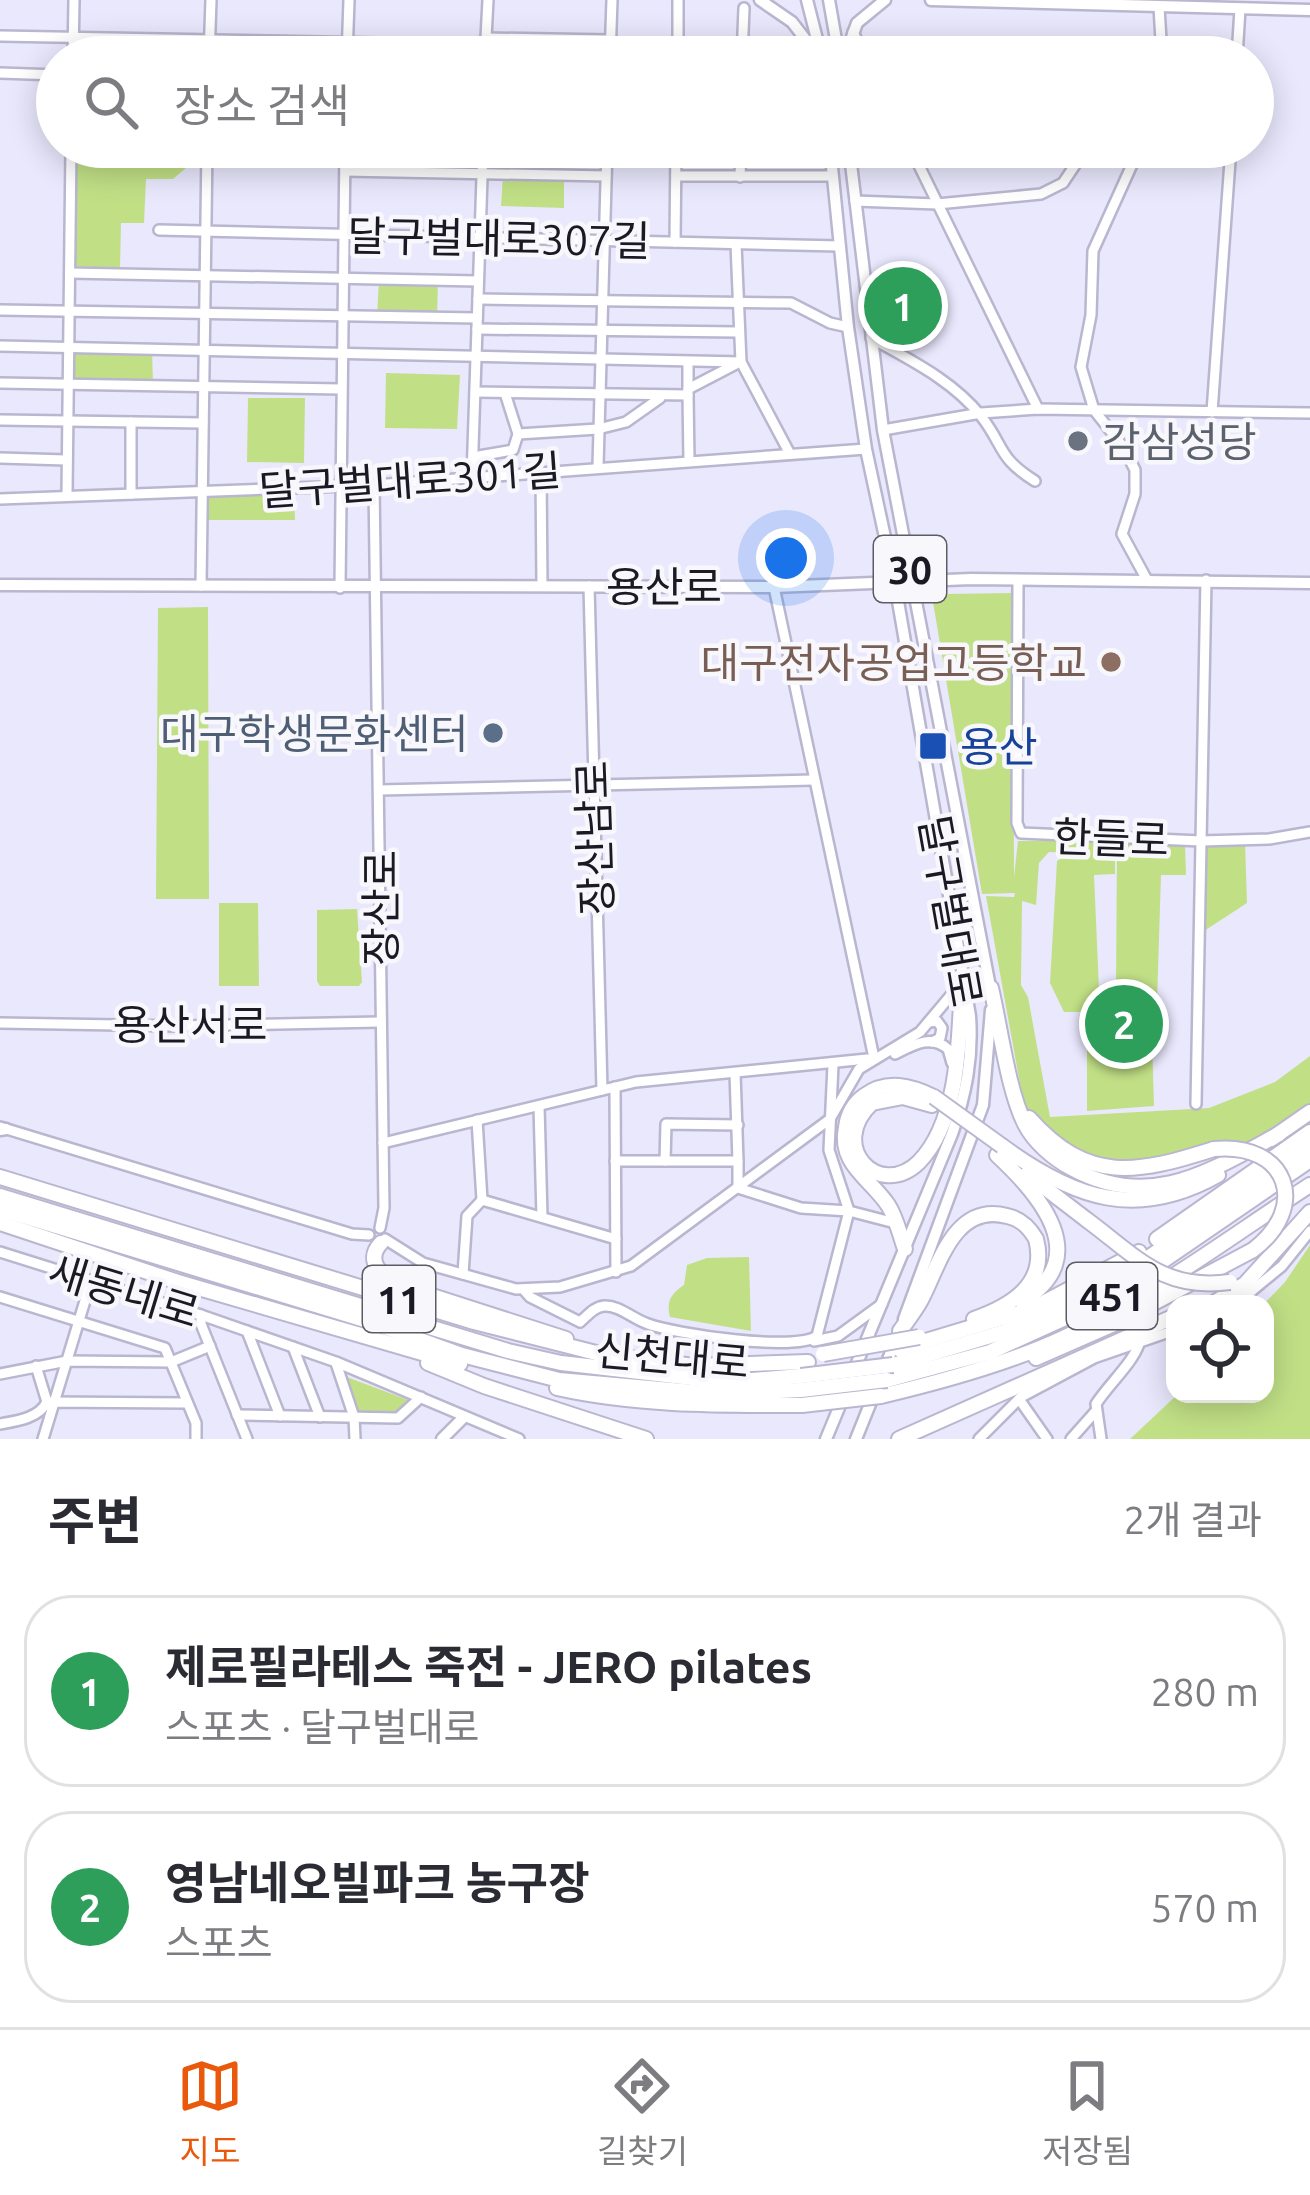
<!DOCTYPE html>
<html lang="ko">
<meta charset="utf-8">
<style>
:root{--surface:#fff;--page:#f2f2f3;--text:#2b2b33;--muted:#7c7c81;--line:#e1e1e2;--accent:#ea580c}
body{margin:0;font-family:Ubuntu,"Noto Sans KR",sans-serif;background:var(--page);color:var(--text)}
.controls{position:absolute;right:36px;bottom:36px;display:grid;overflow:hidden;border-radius:24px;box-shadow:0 6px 30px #0003}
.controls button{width:108px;height:108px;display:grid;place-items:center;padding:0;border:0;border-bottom:3px solid var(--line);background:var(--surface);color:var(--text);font:60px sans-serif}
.you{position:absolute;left:786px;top:558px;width:42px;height:42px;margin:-30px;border:9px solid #fff;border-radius:50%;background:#1a73e8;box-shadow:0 0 0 18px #1a73e833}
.badge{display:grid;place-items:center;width:78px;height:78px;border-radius:50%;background:var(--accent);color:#fff;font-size:39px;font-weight:700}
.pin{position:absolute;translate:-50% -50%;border:6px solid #fff;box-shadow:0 3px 12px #0006}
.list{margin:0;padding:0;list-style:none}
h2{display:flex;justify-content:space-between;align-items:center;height:156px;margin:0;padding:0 48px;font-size:51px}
h2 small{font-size:39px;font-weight:400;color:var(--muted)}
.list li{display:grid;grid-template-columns:78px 1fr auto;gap:36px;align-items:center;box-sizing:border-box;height:192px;margin:0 24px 24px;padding:0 24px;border:3px solid var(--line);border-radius:48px}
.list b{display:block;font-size:45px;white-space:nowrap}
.list p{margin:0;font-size:39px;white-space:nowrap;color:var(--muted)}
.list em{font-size:39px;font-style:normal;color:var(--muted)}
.icon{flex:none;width:66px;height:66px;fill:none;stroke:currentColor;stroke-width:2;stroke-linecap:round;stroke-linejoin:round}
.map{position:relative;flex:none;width:1310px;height:1439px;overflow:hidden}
.search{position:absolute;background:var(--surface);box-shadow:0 6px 30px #0003;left:36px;right:36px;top:36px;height:132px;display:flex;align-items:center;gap:30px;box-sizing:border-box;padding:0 42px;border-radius:66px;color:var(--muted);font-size:45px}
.sheet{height:588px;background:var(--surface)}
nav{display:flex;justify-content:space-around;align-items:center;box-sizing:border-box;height:168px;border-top:3px solid var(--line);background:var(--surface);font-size:33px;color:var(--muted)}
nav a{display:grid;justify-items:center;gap:6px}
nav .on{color:var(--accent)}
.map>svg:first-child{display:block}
</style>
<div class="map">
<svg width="1310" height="1439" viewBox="0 0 1310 1439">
<rect width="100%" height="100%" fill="#eae8fd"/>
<g fill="#c1e086">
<polygon points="74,147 194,147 193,162 173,179 146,179 144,223 121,223 120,268 71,266"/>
<polygon points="503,176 564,178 564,208 501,206"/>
<polygon points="379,279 438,280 437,318 377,317"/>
<polygon points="71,348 152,349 153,385 71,384"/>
<polygon points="386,373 460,375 457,429 385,428"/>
<polygon points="248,398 305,398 304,463 247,462"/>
<polygon points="294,491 295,520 202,520 204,495"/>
<polygon points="1013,593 1014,877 1018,841 1115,841 1115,874 1094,875 1099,989 1116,989 1117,844 1185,844 1186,875 1161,875 1157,1002 1151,1005 1154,1106 1087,1111 1087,1012 1064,1012 1050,983 1057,861 1070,853 1049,852 1039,863 1036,905 1022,901 1021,985 1028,997 1050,1117 1209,1108 1275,1082 1310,1056 1310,1105 1249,1142 1229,1142 1171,1159 1116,1167 1061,1145 1024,1106 986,896 1014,897 1015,893 982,894 933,602 945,594"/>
<polygon points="208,607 209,899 156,899 158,608"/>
<polygon points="1245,842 1247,903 1201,933 1203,844"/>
<polygon points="219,903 258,903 259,986 219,986"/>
<polygon points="357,909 362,982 359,986 320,986 317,981 317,910"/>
<polygon points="1310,1245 1310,1439 1130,1439 1178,1394 1265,1394 1264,1304 1285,1282"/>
<path d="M749,1257L751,1331L670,1317C666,1301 671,1294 684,1285L687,1265L707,1258Z"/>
<polygon points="344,1376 411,1401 394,1414 357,1411"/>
</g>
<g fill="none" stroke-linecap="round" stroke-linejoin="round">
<g stroke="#b9b6cf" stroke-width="14">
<g id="minor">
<polyline points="678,0 678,57"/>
<polyline points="1159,7 1162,57"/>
<polyline points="853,32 865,57"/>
<polyline points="0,36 486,45"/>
<polyline points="486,38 610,40"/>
<polyline points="73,57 74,0"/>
<polyline points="209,57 211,0"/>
<polyline points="347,57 349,0"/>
<polyline points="485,57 488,0"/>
<polyline points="610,57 612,0"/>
<polyline points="742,57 744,8"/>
<polyline points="1237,57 1240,9"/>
<polyline points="0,73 57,75"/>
<polyline points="910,147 1038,409"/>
<polyline points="1140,147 1093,251 1091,315 1081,367 1094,410 1124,448 1135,470 1135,494 1122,534 1147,580"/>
<polyline points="345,171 606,176"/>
<polyline points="676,176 832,176"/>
<polyline points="740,177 741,147"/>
<polyline points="855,201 937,204 1041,194 1063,183 1087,147"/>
<polyline points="159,230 839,246"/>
<polyline points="675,242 676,147"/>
<polyline points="736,244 741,362 790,454"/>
<polyline points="70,273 478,281"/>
<polyline points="478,299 791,303 830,323 848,327"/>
<polyline points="0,310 477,318"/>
<polyline points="477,329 738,332"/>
<path d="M871,338C910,360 952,380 981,416C1005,447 997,457 1035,481"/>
<polyline points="0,346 741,362"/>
<polyline points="0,383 341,389"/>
<polyline points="688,389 736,364"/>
<polyline points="475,392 688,395 688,362"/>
<polyline points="688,395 689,461"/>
<polyline points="1212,412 1231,147"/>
<polyline points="0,420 203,423"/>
<polyline points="883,430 981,413 1038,409 1310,413"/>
<polyline points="518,434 598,429 626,422 660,398"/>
<polyline points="473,457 513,450 518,434 505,393"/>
<polyline points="0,458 66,460"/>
<polyline points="598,466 607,147"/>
<polyline points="541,472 542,586"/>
<polyline points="472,478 483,147"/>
<polyline points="374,485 384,1208 380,1228"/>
<polyline points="131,494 131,422"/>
<polyline points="67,495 71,147"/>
<polyline points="0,499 374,485 866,449"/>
<polyline points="1018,582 1017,823 1021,833 1201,841 1269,839 1310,832"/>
<polyline points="201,586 207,147"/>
<polyline points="589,586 602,1090"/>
<polyline points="774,587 874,1058"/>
<polyline points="340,588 345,147"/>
<polyline points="380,790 813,780"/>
<polyline points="929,1022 937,1021 942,1028 940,1038 932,1042"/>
<polyline points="0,1023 178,1026 380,1022"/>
<path d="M895,1054C913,1045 931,1034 948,1049L952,1063"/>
<polyline points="833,1065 829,1150 849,1211 895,1223"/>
<polyline points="735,1073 738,1161"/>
<polyline points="615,1087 616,1272"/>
<polyline points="1196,1104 1206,580"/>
<polyline points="539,1106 542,1217"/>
<polyline points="477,1120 482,1200"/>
<polyline points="0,1127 352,1234 369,1235"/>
<polyline points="383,1143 636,1082 867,1059"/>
<polyline points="665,1161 666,1124 738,1125"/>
<polyline points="385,1239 423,1263 516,1289 560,1287 631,1266 830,1119 859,1069 920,1032 962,982"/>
<polyline points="0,1252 201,1315 336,1362 519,1439"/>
<polyline points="463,1274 467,1216 482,1200 616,1239"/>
<path d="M523,1289L530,1297L580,1322C588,1315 594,1307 604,1306C619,1305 633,1319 648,1324C676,1334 795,1352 817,1336L849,1211L801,1208L738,1188V1161H615"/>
<polyline points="0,1297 165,1348 196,1423 196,1439"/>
<polyline points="1236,1304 1282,1266 1310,1231"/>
<polyline points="201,1315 201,1324 247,1439"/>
<polyline points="247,1331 280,1416"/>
<polyline points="814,1341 838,1336 882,1304"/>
<polyline points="293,1347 320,1417"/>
<polyline points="336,1363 354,1417 355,1439"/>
<polyline points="36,1366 47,1402"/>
<polyline points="0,1374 67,1361 171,1362 210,1346"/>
<polyline points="1019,1399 1047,1439"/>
<polyline points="237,1415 398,1418 421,1397"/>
<path d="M0,1424C17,1421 39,1418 47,1402L187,1403"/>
<polyline points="43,1439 91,1281"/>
<polyline points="979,1439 1021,1397 1094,1358 1175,1330"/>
<polyline points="1071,1439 1095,1412"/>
<path d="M1101,1439L1096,1404C1108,1385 1132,1364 1139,1344"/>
</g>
</g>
<g stroke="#b9b6cf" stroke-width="15">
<g id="major">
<polyline points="760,0 792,22 819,57"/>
<polyline points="807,0 821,55"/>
<polyline points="829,0 839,57"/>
<polyline points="931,0 1310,10"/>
<polyline points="845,57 857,23 885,0"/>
<path d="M830,147L848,327L866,449L895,584L970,1016C973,1058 966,1094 952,1134L852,1375"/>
<polyline points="849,147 883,430 991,992"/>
<polyline points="0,585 774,587 971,579 1310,583"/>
<polyline points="0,1130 6,1129"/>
<polyline points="904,1319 983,1105 991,1010"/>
<polyline points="442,1439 463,1418"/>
<polyline points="826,1439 843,1398"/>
<polyline points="856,1439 897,1337"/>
</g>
</g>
<g stroke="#b9b6cf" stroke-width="18">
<g id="highway">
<path d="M991,988C1000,1026 1008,1091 1025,1124C1034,1142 1053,1158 1071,1168C1150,1211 1208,1172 1279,1134"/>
<path d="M932,1105L903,1097L872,1103C826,1146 879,1201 919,1162C960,1120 959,1036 962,982"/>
<path d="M1029,1118C1088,1185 1138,1173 1214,1149"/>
<polyline points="1271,1139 1310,1112"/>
<path d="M1002,1146C1073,1198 1136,1221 1218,1175"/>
<path d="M997,1155C1039,1194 1095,1258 1022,1301"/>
<polyline points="1027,1174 1087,1220"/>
<polyline points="0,1177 474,1322 604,1355 694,1366 808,1362"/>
<polyline points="0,1196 508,1351 561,1363 727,1382 801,1376"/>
<polyline points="0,1209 365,1320 462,1355 559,1380 716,1394 801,1390"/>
<polyline points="0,1223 178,1282 460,1364"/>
<polyline points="1157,1239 1310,1132"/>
<path d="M381,1243C364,1261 382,1276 398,1285L566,1339"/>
<path d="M905,1249C900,1235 896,1217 888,1205C870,1178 838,1164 846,1127C848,1113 853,1104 864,1096C887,1079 911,1086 934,1097"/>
<polyline points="1212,1304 1245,1284 1310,1212"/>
<path d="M900,1331C907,1321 915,1311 921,1300C939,1266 954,1202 1007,1216C1021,1219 1029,1227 1036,1239C1048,1284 1011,1306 974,1319"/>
<polyline points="899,1349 1032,1309 1139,1252"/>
<polyline points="1036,1358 1116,1323 1253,1250"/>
<polyline points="428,1363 484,1386 646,1439"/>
<polyline points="893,1365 1004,1332 1110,1284 1310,1147"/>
<polyline points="887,1380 990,1352 1107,1299 1310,1160"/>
<path d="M557,1388C638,1406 719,1405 802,1405"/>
<path d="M881,1396C936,1383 988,1369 1040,1348C1137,1308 1222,1242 1310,1185"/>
<polyline points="899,1439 1175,1316"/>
</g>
</g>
<use href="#minor" stroke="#fff" stroke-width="9"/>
<use href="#major" stroke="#fff" stroke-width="10"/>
<use href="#highway" stroke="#fff" stroke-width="14"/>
<g stroke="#b9b6cf" stroke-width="18" stroke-linecap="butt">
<g id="highway-bridge">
<polyline points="934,1097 1002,1146"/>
<path d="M1214,1149C1288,1142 1310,1207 1253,1250"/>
<path d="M1087,1220C1137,1257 1163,1291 1230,1282"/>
<polyline points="823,1354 919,1337"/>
<polyline points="801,1376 893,1365"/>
<polyline points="801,1390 887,1380"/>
<polyline points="802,1405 881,1396"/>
</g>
</g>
<use href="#highway-bridge" stroke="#fff" stroke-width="14"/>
</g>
<circle fill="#6b7280" stroke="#f8f7fc" stroke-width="4.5" cx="1078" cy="441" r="12"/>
<circle fill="#8d6e63" stroke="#f8f7fc" stroke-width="4.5" cx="1111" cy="662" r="12"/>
<circle fill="#5c6f8a" stroke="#f8f7fc" stroke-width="4.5" cx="493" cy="733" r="12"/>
<rect fill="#1a4fb4" stroke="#f8f7fc" stroke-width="4.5" x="918" y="731" width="30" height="30" rx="6"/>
<g text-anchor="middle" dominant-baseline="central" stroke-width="9" stroke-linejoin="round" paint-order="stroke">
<g fill="#f8f7fc" stroke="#5d5c64" stroke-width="3">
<rect x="874" y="536" width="72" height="66" rx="9"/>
<rect x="1067" y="1263" width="90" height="66" rx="9"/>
<rect x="363" y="1266" width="72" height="66" rx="9"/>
</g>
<g font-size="39" font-weight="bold" fill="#1b1923">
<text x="910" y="569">30</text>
<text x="1112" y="1296">451</text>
<text x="399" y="1299">11</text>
</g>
<g font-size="42" fill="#1b1923" stroke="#f8f7fc">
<text transform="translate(499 238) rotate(1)">달구벌대로307길</text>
<text transform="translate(410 480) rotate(-4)">달구벌대로301길</text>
<text x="664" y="586">용산로</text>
<text transform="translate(594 838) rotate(-92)">장산남로</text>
<text transform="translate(1111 838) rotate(2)">한들로</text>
<text transform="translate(380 908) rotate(-90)">장산로</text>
<text transform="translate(951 911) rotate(80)">달구벌대로</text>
<text x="190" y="1024">용산서로</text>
<text transform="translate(124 1291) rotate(17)">새동네로</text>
<text transform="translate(672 1356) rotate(5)">신천대로</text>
</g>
<g font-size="42" fill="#5b616d" stroke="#f8f7fc" text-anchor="start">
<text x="1102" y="441">감삼성당</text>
</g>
<g font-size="42" fill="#785e54" stroke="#f8f7fc" text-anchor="end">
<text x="1087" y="662">대구전자공업고등학교</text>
</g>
<g font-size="42" fill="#4e5e75" stroke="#f8f7fc" text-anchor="end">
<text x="469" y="733">대구학생문화센터</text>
</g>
<g font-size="42" fill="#164399" stroke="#f8f7fc" text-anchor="start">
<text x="960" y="746">용산</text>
</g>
</g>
</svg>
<div class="controls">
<button><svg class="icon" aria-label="locate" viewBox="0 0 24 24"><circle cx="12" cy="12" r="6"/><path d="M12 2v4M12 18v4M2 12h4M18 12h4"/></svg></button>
</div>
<div class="you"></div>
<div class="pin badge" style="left:903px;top:306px;background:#2e9e5b">1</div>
<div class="pin badge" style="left:1124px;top:1024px;background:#2e9e5b">2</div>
<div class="search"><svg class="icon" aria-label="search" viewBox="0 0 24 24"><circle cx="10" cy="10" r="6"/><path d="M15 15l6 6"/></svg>장소 검색</div>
</div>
<section class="sheet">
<h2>주변<small>2개 결과</small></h2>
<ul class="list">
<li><span class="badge" style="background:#2e9e5b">1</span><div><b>제로필라테스 죽전 - JERO pilates</b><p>스포츠 · 달구벌대로</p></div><em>280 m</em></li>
<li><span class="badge" style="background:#2e9e5b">2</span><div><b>영남네오빌파크 농구장</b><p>스포츠</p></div><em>570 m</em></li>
</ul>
</section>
<nav>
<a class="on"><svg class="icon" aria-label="map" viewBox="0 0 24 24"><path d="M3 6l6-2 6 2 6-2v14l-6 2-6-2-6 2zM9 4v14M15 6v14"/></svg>지도</a>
<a><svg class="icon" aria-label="directions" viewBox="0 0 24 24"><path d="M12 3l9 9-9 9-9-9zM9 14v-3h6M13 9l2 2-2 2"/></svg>길찾기</a>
<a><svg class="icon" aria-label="saved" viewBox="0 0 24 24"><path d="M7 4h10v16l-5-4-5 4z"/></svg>저장됨</a>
</nav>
